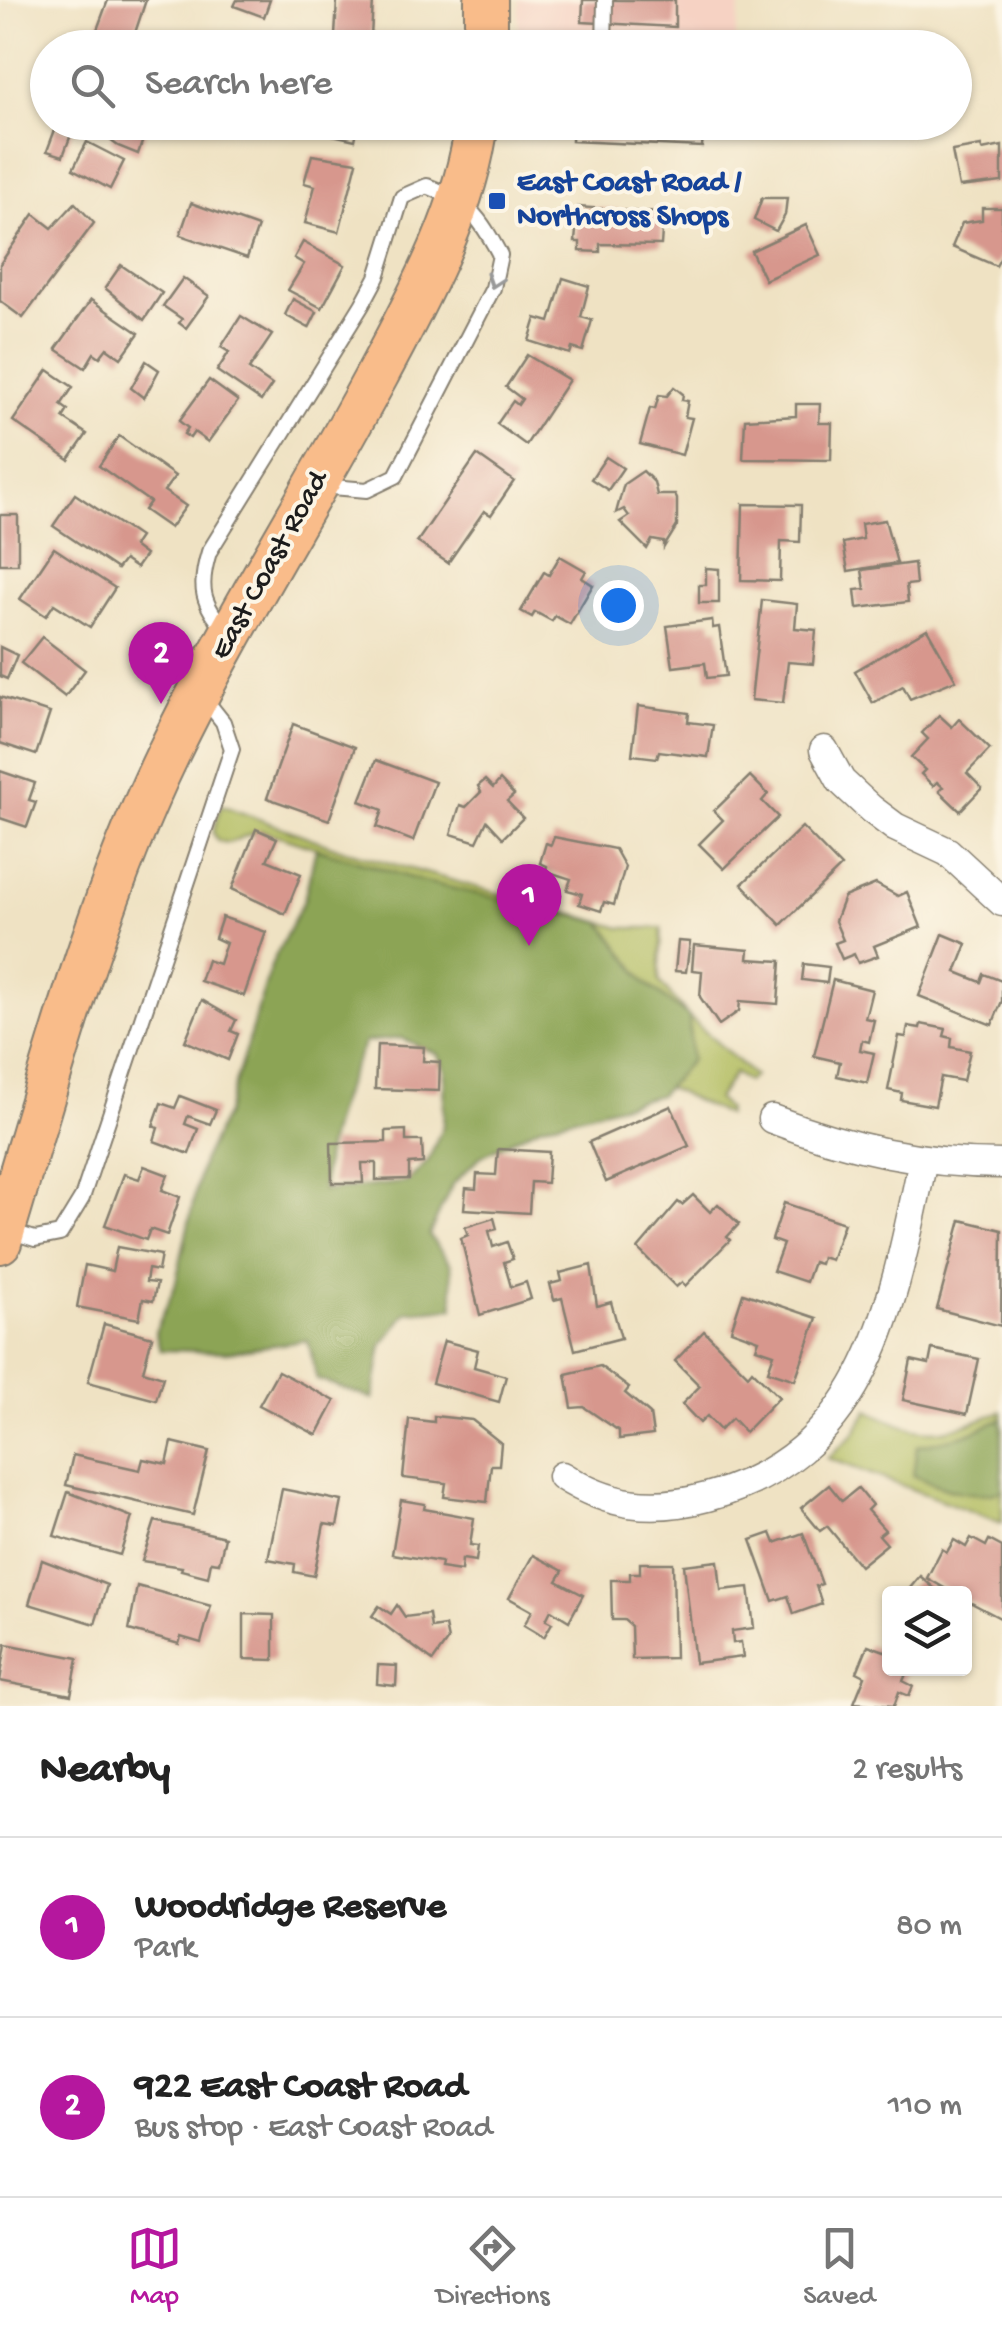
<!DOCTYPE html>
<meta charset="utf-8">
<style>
:root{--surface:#fff;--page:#f2f2f2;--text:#222;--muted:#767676;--line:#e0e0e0;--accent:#b5179e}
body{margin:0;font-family:"Gochi Hand",sans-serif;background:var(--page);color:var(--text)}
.controls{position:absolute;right:30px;bottom:30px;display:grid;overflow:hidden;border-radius:10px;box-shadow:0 2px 8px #0004}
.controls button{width:90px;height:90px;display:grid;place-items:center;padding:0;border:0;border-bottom:2px solid var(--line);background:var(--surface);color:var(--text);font:50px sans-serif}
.you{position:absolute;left:618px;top:605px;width:35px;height:35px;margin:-25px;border:8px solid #fff;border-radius:50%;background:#1a73e8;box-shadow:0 0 0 15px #1a73e833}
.badge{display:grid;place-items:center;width:65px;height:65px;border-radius:50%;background:var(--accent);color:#fff;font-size:32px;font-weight:700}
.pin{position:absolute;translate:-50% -82px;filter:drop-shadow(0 2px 5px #0008)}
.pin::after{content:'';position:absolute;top:52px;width:35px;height:30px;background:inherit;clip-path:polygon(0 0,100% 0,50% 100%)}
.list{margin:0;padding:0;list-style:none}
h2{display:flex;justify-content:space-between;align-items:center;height:130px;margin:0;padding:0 40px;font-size:42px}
h2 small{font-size:32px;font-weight:400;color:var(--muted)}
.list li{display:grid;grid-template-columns:65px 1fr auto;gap:30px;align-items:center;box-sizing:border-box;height:180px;padding:0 40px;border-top:2px solid var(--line)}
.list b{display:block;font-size:38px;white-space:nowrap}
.list p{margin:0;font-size:32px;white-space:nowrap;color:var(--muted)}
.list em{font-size:32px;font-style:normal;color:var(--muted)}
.icon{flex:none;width:55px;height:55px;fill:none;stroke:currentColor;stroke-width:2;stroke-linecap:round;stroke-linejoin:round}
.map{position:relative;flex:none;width:1002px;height:1706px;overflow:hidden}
.search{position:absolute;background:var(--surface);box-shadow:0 2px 8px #0004;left:30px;right:30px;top:30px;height:110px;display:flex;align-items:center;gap:25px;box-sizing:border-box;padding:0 35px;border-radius:55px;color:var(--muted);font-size:38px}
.sheet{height:490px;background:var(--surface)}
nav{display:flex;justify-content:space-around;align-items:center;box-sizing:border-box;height:140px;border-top:2px solid var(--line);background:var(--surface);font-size:28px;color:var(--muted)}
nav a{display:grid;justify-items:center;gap:5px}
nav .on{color:var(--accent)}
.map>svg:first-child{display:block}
</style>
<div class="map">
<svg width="1002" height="1706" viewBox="0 0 1002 1706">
<rect width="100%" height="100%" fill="#fcf5e5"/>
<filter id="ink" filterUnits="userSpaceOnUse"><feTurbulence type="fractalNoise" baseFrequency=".01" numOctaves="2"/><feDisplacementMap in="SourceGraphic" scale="20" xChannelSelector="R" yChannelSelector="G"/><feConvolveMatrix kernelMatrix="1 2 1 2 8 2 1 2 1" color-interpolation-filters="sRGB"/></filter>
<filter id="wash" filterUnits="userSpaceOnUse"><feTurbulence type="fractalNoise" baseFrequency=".0048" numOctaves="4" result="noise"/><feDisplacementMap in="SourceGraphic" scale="40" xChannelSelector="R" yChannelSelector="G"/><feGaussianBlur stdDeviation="2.25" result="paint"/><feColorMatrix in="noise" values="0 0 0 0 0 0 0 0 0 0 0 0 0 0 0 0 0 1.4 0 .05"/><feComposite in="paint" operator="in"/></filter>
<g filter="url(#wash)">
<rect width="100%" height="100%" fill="#efe2c3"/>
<polygon fill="#f6d2c3" points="519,0 741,0 734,47 518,48"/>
<g fill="#b1bc5e" stroke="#666c3d" stroke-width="2.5">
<polygon points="221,805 343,850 622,928 662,928 659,981 689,1017 754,1076 747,1082 734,1073 717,1099 727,1109 726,1115 659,1084 420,881 261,830 228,843 218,841 213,833"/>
<path d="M868,1410C928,1440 940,1435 1002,1411V1523L828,1458L854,1434Z"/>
</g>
<g fill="#8ca455" stroke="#546038" stroke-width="2.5" fill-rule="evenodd">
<path d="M316,848L421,881L601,922L646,983L689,1017L691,1060L660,1095L540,1126L480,1157L452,1185L429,1235L451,1265L454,1308L407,1312L382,1345L373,1399L317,1379L308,1340L227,1352L160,1350L155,1332L175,1286L202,1162L226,1113L272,963L304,900ZM401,1038L437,1054L445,1071L443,1125L428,1161L407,1182L323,1191C323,1138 343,1089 365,1042Z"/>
<path d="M1002,1419V1491C969,1499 943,1488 913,1475L917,1446L965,1435Z"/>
</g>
<g id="blocks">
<g fill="#d7978d">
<polygon points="108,0 146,0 130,48 94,38"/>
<polygon points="237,0 270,0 264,17 234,6"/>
<polygon points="337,0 373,1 371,37 335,36"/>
<polygon points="583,0 675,0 675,27 582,22"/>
<polygon points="139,35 185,38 185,48 135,48"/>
<polygon points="97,122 149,122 138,154 118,146 110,140 115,129"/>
<polygon points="319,122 359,122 355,140 333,135 335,128"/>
<polygon points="573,122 704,122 702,147 572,141"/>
<polygon points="56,127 72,132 63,156 47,151"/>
<polygon points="87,142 124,161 110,189 73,169"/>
<polygon points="981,146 982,150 1002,146 1002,182 959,187 952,151"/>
<polygon points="312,155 357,162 339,232 305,223 315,186 304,183"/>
<polygon points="762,198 787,198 785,215 776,231 754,220"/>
<polygon points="75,203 94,223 23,318 0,301 0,264 34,214 52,228"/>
<polygon points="191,203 258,227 247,258 180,235"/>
<polygon points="578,207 659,213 663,216 661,245 600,244 600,252 580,251 580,242 575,242"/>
<polygon points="982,208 1002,208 1002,255 996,266 952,247 962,223 982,220"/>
<polygon points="806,225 820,255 765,280 751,251"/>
<polygon points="303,242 345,265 322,308 288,290 304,264 294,258"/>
<polygon points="121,265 162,293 144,320 105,288"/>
<polygon points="183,278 209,296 186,328 179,323 182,319 163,306"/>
<polygon points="563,278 589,286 581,317 592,320 583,351 572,348 570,354 529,341 536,318 550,322"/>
<polygon points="293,299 317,312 309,328 285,315"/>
<polygon points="91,300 139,333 121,358 107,348 100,357 94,353 85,368 56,349"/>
<polygon points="241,316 272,335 249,369 272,385 261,401 217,371 229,352 221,347"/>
<polygon points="527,355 569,380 526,445 497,424 513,401 518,405 522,399 506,387"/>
<polygon points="146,361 159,370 144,398 131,388"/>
<polygon points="48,370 73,387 61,405 68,410 63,418 87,434 69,460 13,421"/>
<polygon points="209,380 238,401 208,442 194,432 190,438 184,434 188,428 179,421"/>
<polygon points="674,387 683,394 682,400 688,401 685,417 692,418 682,455 640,444 650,408 655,409 659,395 667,396"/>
<polygon points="796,404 820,404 819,423 832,423 831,460 743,459 745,419 796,416"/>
<polygon points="119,436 175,476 164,491 186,506 170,528 144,510 150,502 99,466"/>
<polygon points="477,455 514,481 491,515 484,511 448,563 417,542"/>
<polygon points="606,457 623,468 608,490 591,479"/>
<polygon points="643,471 654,482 657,495 675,495 677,499 677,526 664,547 664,542 652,540 647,549 620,522 629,516 624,509 616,513 624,484"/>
<polygon points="75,494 139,537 133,546 145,555 136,568 124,560 117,569 53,526"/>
<polygon points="743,504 801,505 800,542 781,541 780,581 741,580"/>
<rect x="0" y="515" width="18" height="49"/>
<polygon points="885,520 897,563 848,571 843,543 863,539 861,524"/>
<polygon points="54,548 115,588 90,627 54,604 46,616 20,599"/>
<polygon points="560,556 586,571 582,578 593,585 570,624 555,616 552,621 535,612 532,617 521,611 544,572 549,575"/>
<polygon points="914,563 916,584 906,585 908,602 857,608 855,590 865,589 862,570"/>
<polygon points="706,568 719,569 719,603 699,603 699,585 706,585"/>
<polygon points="762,600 797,604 795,628 816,630 813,664 788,662 783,703 751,700"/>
<polygon points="712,620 713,628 719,627 726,676 707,678 705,663 673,667 667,626"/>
<polygon points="927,629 956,680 910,699 903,686 873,703 855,671"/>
<polygon points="42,637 85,670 65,697 21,663"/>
<polygon points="0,647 17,655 7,679 0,676"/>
<polygon points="0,697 50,713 36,755 0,743"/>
<polygon points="638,706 689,713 688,722 713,725 708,757 659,751 657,758 632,755"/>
<polygon points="939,715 952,727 959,719 990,749 967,773 982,788 960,811 939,791 943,787 937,782 933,786 921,774 925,770 911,757 928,739 922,733"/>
<polygon points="293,724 355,747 329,820 267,798"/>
<polygon points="376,760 435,782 413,841 377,827 383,810 360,801"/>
<polygon points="0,771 35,783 29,800 36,802 27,827 0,818"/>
<polygon points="750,776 768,794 762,801 778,817 724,869 699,844 723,820 714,811"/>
<polygon points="485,780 493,788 500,780 514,795 507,801 523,818 503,838 487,821 477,842 451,834 460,805 466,807 481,792 478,786"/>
<polygon points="802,827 841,867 781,925 742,884"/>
<polygon points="256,829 277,838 267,860 301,874 285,914 232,889"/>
<polygon points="554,837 615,849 625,867 614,905 604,902 601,911 579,904 582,894 567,890 571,879 546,871 547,866 540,863 546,843 551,845"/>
<polygon points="876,884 898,896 907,892 921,927 874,946 878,956 858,963 854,954 842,959 835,943 843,940 835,921 844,897"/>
<polygon points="222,917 266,932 244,996 200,981 207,960 219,964 226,943 215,938"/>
<polygon points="943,934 967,944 956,972 981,982 984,974 1002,981 1002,1001 992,1025 919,996"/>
<polygon points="678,941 690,942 686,972 675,971"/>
<polygon points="694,945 749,950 748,959 781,961 778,1004 740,1001 739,1011 719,1025 700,997 702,971 692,970"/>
<polygon points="804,964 829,967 827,983 802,980"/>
<polygon points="833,980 872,990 865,1018 874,1020 869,1042 862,1040 860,1050 874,1053 867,1083 837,1076 840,1062 814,1056"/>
<polygon points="202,1000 236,1020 231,1031 238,1034 228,1060 185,1041"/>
<polygon points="921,1024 946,1029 944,1036 952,1038 951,1047 970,1051 963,1081 941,1077 935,1106 901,1100 902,1093 888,1090 899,1036 906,1037 908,1026 920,1028"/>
<polygon points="377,1045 424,1047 423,1061 440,1062 439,1091 375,1089"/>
<polygon points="180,1096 216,1110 210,1124 188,1116 185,1124 198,1129 189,1154 154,1141 158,1128 153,1126 161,1103 175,1108"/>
<polygon points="671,1106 689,1146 606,1182 589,1142"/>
<polygon points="406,1130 406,1141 422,1141 423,1163 409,1164 409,1179 376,1180 376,1163 362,1163 363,1183 332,1183 331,1143 386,1142 386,1131"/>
<polygon points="498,1149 549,1152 547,1183 531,1182 529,1213 464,1209 466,1188 476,1189 477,1174 496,1175"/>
<polygon points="144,1166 168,1175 162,1190 180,1197 167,1235 150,1229 146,1240 105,1225 124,1174 139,1179"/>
<polygon points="693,1195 710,1212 718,1204 739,1224 727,1237 730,1240 685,1286 682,1282 676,1287 638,1249 678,1202 682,1205"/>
<polygon points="784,1203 844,1223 831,1260 822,1257 820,1264 813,1262 806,1282 773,1271 783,1244 772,1240"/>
<polygon points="494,1218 497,1229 489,1231 493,1247 507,1242 513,1259 504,1262 511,1287 526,1282 531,1299 480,1315 461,1238 468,1235 465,1227"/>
<polygon points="961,1220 1002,1230 1001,1326 937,1309"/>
<polygon points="117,1247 161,1255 158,1271 148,1269 146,1282 157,1283 153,1301 143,1299 139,1319 77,1307 85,1265 112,1271"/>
<polygon points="591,1265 597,1306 611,1302 621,1338 575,1350 562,1298 554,1300 550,1284 562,1281 560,1273"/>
<polygon points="743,1293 817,1318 795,1380 768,1371 774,1354 756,1348 759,1340 731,1330"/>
<polygon points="104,1324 152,1337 143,1371 163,1377 156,1400 88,1382"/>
<polygon points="704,1331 748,1375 752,1370 779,1397 745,1432 732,1418 720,1430 707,1416 700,1423 682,1404 700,1386 675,1361"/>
<polygon points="444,1341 478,1350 474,1367 506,1376 499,1402 432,1383"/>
<polygon points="932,1349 979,1359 967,1414 903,1400 911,1360 929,1364"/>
<polygon points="600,1366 629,1388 625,1393 650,1414 653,1435 619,1439 619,1431 584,1407 572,1408 566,1374"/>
<polygon points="278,1371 335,1401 317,1435 259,1405"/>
<polygon points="434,1416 472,1420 501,1443 499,1465 491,1465 487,1502 444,1497 446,1483 403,1478 409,1419 434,1422"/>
<polygon points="172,1442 209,1451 193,1515 66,1485 73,1455 140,1470 143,1459 167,1464"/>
<polygon points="829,1485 842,1501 858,1488 872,1505 867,1510 885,1530 879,1535 887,1544 860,1566 827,1526 820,1531 801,1508"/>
<polygon points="282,1489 342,1501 337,1526 324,1524 314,1576 294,1572 295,1564 268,1559"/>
<polygon points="68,1492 132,1517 120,1555 54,1536"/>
<polygon points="401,1500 425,1504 424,1509 474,1518 470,1545 478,1546 476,1561 462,1559 461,1571 440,1568 441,1562 392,1554"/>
<polygon points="155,1521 225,1537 219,1563 211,1562 208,1577 181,1570 182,1567 142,1561"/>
<polygon points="771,1533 775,1543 803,1533 822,1584 816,1586 822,1604 794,1614 788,1596 773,1601 751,1540"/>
<polygon points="971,1538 986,1546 989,1540 1002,1547 1002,1619 964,1599 964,1594 955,1594 927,1578 942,1549 947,1552 954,1540 966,1547"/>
<polygon points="533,1555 563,1571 557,1581 583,1595 569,1621 551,1610 546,1620 552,1623 544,1637 524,1625 532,1611 509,1598"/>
<polygon points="42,1560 107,1585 95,1624 29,1604"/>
<polygon points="718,1561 721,1590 749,1587 754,1628 732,1631 733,1643 741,1642 743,1657 695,1663 684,1565"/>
<polygon points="640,1563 673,1563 675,1658 632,1659 631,1626 624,1620 612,1620 611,1580 630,1580 630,1573 640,1573"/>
<polygon points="920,1576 941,1594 905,1594"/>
<polygon points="137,1586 211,1606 201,1643 181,1637 179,1644 129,1630"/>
<polygon points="397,1605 405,1617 429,1614 431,1628 445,1626 448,1640 433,1661 372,1616 379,1606 391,1614"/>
<polygon points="244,1614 274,1615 274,1660 244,1659"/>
<polygon points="6,1644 78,1658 71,1695 0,1681"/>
<polygon points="868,1645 890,1653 890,1668 909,1668 903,1681 913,1686 909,1696 899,1692 894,1706 854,1703 865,1676 857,1672"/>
<polygon points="378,1665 397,1666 396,1686 377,1684"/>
</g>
</g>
</g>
<g filter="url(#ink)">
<use href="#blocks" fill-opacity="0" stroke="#867f70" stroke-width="2.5"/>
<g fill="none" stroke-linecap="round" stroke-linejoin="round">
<g stroke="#867f70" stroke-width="18">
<g id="lane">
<polyline points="604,48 605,0"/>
<path d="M227,632C202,604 198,588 209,552L362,305L377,277L402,197L427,186C469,202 479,216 500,255L493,288L396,476L367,490L321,486"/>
<polyline points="9,1231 35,1239 60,1234 82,1198 232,749 223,722 204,698"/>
</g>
</g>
<g stroke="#867f70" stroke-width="31">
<g id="street">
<polyline points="824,750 841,781 871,809 895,827 948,852 1002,902"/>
<path d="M772,1119C848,1148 921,1164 1002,1164"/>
<path d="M562,1476C609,1506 652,1512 707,1497C870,1454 893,1302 923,1160"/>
</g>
</g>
<g stroke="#867f70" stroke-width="46">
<g id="primary">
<polyline points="486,48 486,0"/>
<path d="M0,1242C50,1078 93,909 168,754C231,624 309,502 377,375C419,296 466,212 477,122"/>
</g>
</g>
<use href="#lane" stroke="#fff" stroke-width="14"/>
<use href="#street" stroke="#fff" stroke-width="28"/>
<use href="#primary" stroke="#f9bc8a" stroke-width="42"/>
</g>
<defs><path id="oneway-chevron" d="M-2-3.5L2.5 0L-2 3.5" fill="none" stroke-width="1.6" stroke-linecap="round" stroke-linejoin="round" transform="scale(2.5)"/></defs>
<use stroke="#999" href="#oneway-chevron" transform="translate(494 281) rotate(109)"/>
</g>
<rect fill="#1a4fb4" stroke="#fcf5e5" stroke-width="4" x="487" y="191" width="20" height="20" rx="5"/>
<g text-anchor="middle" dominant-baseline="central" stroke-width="8" stroke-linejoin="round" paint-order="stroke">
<g font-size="30" font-weight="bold" fill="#164399" stroke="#fcf5e5" text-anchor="start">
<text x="517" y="184">East Coast Road /<tspan x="517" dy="34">Northcross Shops</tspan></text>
</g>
<g font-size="30" fill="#1c1c1c" stroke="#fcf5e5">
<text transform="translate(271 566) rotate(-61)">East Coast Road</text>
</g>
</g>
</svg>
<div class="controls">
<button><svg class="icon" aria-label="layers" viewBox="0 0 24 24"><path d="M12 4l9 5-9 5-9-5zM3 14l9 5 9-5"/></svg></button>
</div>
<div class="you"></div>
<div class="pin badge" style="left:529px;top:946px">1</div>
<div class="pin badge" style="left:161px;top:704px">2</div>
<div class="search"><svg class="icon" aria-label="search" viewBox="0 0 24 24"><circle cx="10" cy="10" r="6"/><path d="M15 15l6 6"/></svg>Search here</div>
</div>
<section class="sheet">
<h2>Nearby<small>2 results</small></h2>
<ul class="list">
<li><span class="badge">1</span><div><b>Woodridge Reserve</b><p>Park</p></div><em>80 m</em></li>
<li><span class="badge">2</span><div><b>922 East Coast Road</b><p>Bus stop · East Coast Road</p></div><em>110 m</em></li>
</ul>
</section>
<nav>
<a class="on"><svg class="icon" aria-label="map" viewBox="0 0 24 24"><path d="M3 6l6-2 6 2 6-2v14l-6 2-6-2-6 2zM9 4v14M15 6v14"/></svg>Map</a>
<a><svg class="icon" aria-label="directions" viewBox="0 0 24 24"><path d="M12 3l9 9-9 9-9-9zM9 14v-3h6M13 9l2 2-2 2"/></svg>Directions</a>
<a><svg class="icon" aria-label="saved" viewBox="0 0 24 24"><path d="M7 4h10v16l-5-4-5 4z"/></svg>Saved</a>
</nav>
